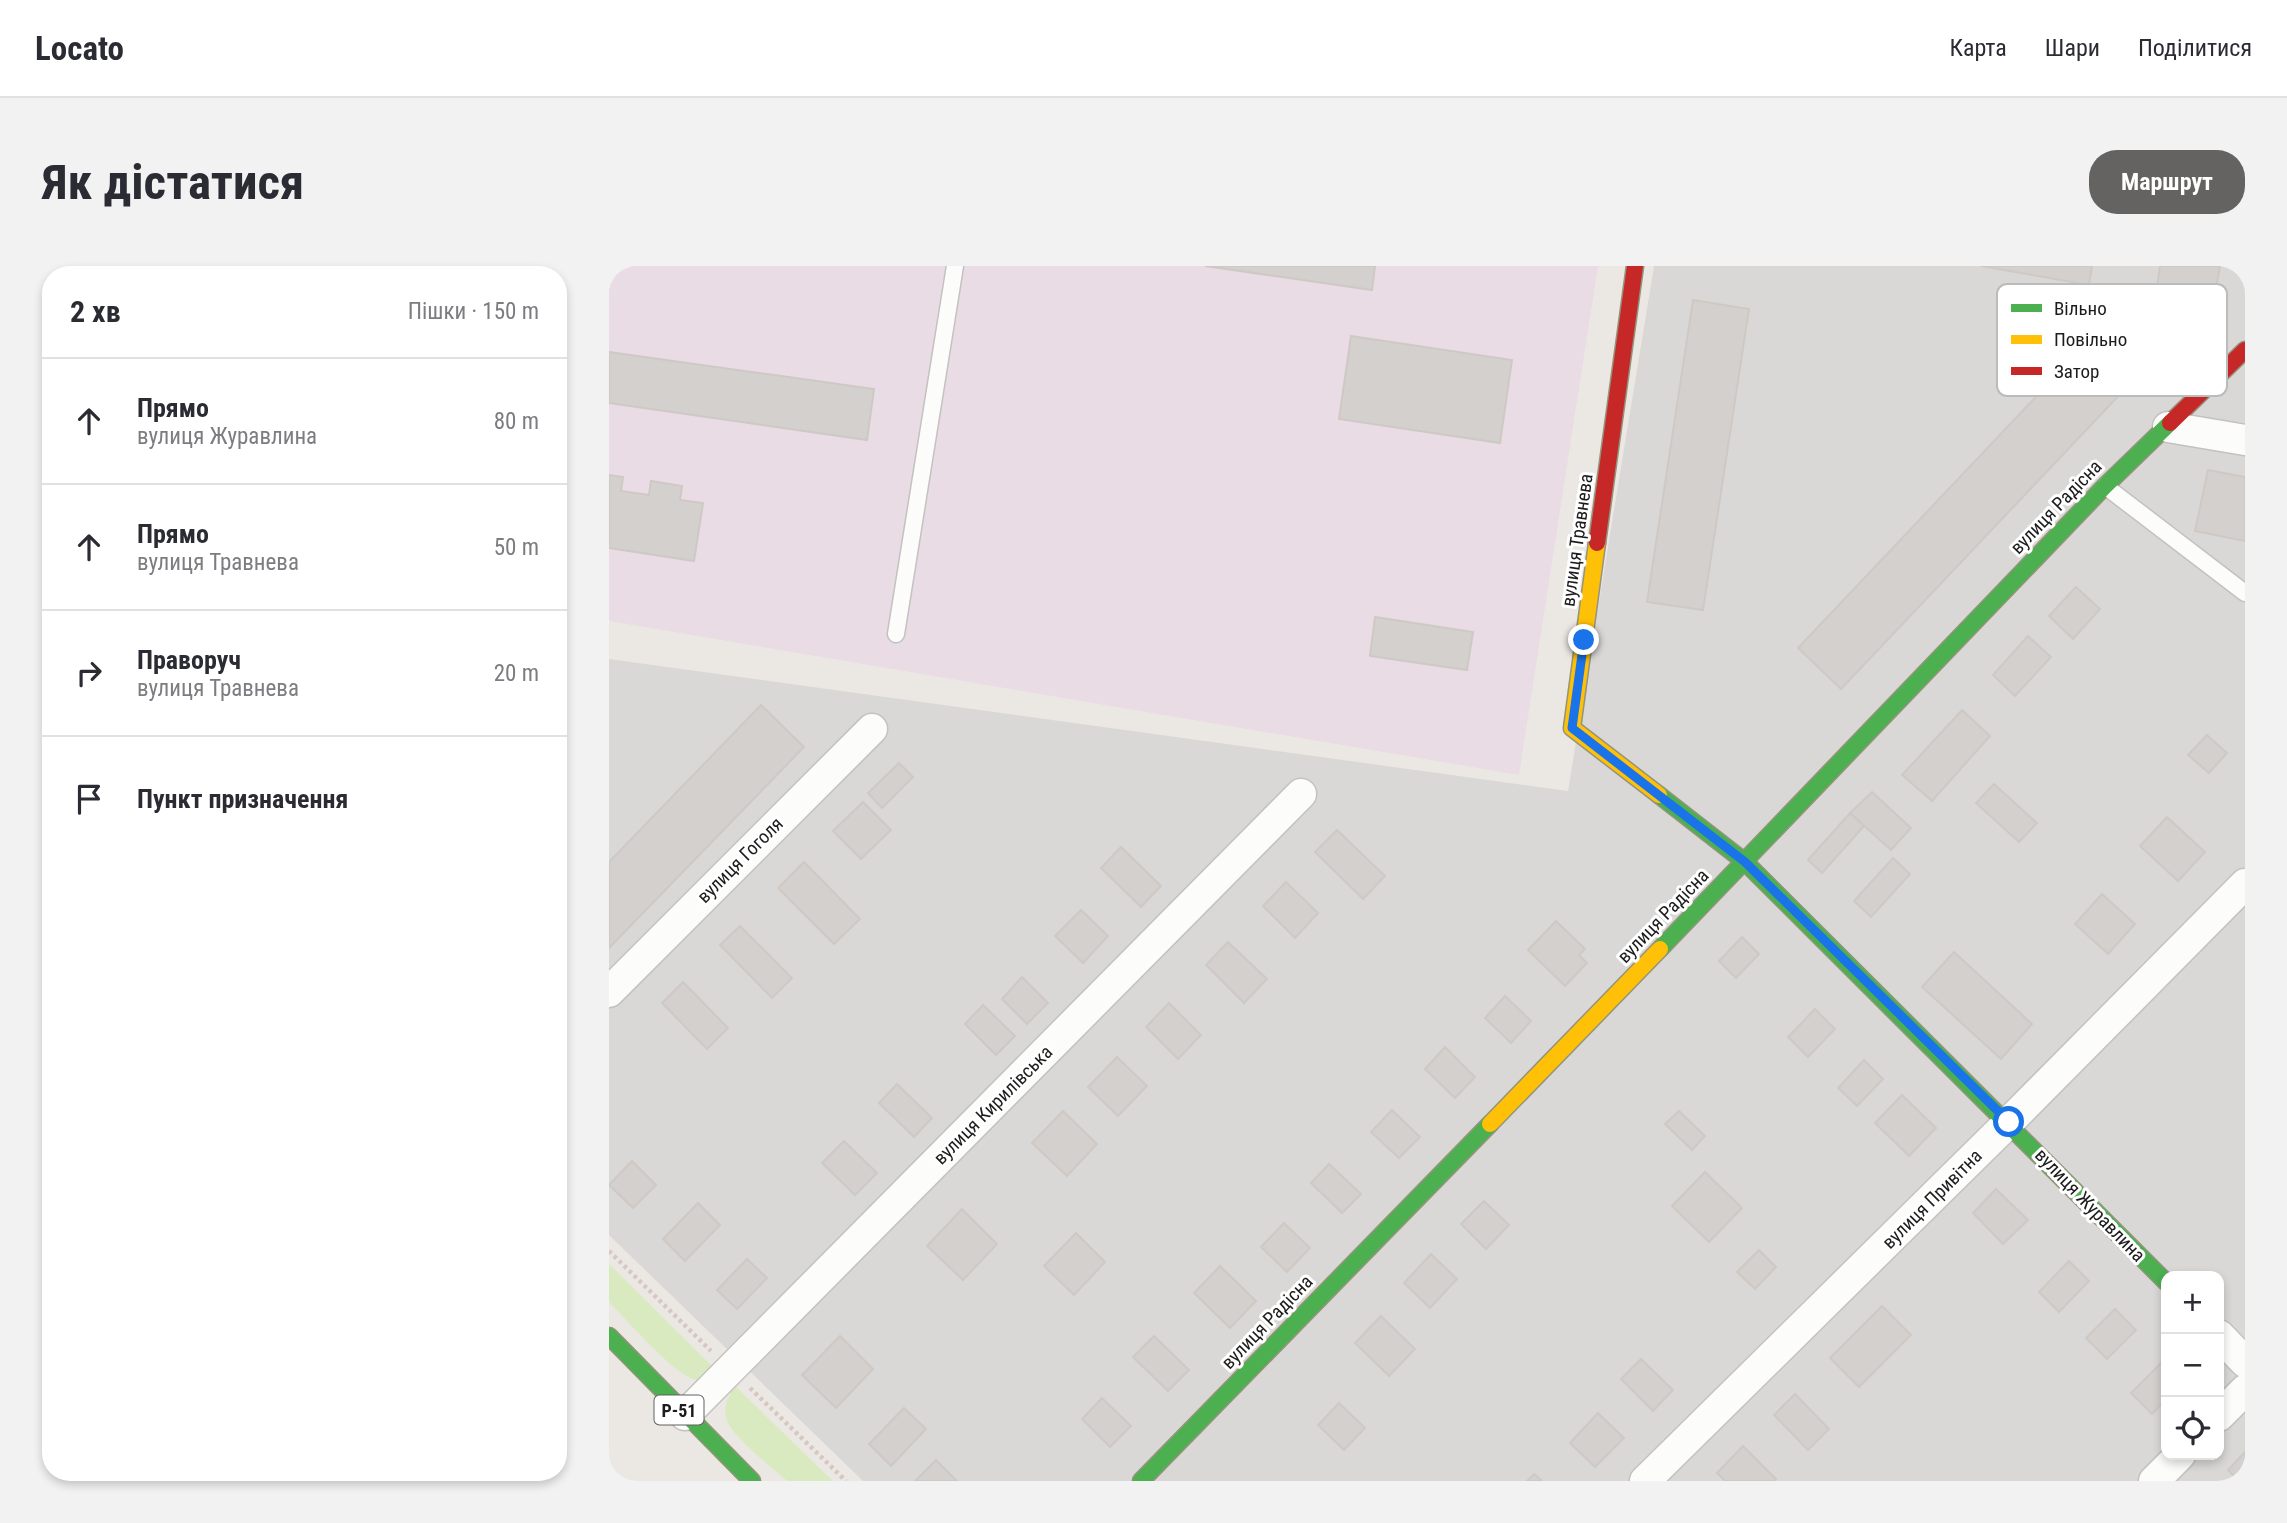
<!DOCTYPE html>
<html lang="uk">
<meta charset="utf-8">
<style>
:root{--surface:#fff;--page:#f2f2f3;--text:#2b2b33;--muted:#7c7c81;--line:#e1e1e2;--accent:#646362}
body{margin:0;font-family:"Roboto Condensed",sans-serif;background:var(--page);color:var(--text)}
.controls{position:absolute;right:21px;bottom:21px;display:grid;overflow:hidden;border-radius:14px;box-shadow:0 4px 10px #0003}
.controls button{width:63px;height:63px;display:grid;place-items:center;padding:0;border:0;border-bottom:2px solid var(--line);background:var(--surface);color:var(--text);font:35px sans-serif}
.stop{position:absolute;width:21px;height:21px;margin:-16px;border:5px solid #1a73e8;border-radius:50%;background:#fff}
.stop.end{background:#1a73e8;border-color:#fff;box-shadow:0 2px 7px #0008}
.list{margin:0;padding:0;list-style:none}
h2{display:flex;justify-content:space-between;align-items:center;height:91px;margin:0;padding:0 28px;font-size:30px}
h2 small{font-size:23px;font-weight:400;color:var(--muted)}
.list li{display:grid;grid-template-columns:46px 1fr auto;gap:21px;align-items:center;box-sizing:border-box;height:126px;padding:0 28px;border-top:2px solid var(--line)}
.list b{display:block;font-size:26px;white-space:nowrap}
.list p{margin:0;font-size:23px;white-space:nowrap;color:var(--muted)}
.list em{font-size:23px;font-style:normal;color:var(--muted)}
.icon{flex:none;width:38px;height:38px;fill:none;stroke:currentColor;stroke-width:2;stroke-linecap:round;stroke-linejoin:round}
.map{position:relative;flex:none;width:1636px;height:1215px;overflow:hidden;border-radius:28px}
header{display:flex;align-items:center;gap:42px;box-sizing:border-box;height:98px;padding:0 35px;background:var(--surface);border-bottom:2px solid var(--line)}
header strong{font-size:33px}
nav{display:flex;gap:38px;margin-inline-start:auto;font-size:24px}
.intro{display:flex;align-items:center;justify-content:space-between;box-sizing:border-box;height:168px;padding:0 42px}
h1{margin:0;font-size:49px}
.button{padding:18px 32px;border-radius:28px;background:var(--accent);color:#fff;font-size:24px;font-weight:700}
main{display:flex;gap:42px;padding:0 42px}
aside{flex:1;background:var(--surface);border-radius:28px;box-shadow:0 4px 10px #0003}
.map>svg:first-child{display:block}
</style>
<header>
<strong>Locato</strong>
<nav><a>Карта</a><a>Шари</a><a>Поділитися</a></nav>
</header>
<div class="intro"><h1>Як дістатися</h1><a class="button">Маршрут</a></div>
<main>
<aside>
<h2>2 хв<small>Пішки · 150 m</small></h2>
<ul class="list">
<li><svg class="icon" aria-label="ahead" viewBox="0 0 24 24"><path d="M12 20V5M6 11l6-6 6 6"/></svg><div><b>Прямо</b><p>вулиця Журавлина</p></div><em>80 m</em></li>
<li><svg class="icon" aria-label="ahead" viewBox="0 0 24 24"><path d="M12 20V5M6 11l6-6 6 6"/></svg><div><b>Прямо</b><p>вулиця Травнева</p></div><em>50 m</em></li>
<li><svg class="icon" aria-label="right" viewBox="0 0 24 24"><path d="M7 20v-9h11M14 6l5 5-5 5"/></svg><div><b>Праворуч</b><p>вулиця Травнева</p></div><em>20 m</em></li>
<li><svg class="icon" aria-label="arrive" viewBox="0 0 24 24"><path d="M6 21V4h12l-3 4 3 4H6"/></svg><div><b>Пункт призначення</b></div></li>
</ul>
</aside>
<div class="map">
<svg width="1636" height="1215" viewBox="0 0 1636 1215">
<rect width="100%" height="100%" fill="#ebe8e4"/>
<path fill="#dad8d6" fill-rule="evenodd" d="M1045,0H1636V1215H254L0,969V393L959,525ZM1557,1010H1610V1189H1557Z"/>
<polygon fill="#e9dce4" points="0,0 989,0 910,509 0,355"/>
<g fill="#d9eac1">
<path d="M0,998L106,1103C101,1108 97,1115 89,1114C69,1114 16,1052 0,1036Z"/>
<path d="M125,1119L224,1215H178C163,1201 120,1169 117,1151C114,1139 121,1129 125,1119Z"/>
</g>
<g fill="#d3d0cd" stroke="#cec9c5" stroke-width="2">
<polygon points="596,0 766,0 763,24"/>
<polygon points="1372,0 1483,0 1480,19"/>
<polygon points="1551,0 1611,0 1606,29 1548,20"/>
<polygon points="1084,34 1140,43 1094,344 1038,336"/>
<polygon points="742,70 903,94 891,177 730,153"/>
<polygon points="1475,80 1518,121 1232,423 1189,382"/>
<polygon points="0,86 265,123 258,174 0,137"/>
<polygon points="1599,204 1636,211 1636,275 1586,265"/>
<polygon points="0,209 14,211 12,225 40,229 42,215 73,220 71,234 94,237 85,295 0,282"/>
<polygon points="1467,321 1491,343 1464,373 1440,350"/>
<polygon points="766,351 864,366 858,404 761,390"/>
<polygon points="1419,370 1442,391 1406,430 1384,409"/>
<polygon points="152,439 195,481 0,682 0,596"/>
<polygon points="1353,444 1381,470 1323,535 1293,509"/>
<polygon points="1598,469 1618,487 1600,507 1579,489"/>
<polygon points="290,497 304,511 273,542 259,527"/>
<polygon points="1385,518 1428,557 1410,576 1367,537"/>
<polygon points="1263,526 1302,562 1282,584 1241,547"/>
<polygon points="254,536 282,564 252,593 224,565"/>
<polygon points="1241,547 1255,560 1213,607 1199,594"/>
<polygon points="1558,551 1596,586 1569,615 1531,580"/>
<polygon points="728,564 776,610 754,633 706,586"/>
<polygon points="512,581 552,620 532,641 492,602"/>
<polygon points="1284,592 1301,608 1262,651 1245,635"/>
<polygon points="195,596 251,653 225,678 169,622"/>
<polygon points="677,616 709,647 686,672 654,640"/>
<polygon points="1493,628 1526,658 1499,688 1466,658"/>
<polygon points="472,644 499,670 474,697 446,670"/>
<polygon points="947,655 976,683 970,689 978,697 956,720 919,684"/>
<polygon points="131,660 183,712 163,732 111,679"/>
<polygon points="1133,671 1150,688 1127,712 1110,695"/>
<polygon points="619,676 658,713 635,737 597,699"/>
<polygon points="1345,686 1423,758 1392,793 1313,721"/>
<polygon points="413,711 439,737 418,758 393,733"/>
<polygon points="74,716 119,762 98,783 53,737"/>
<polygon points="896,730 922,755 902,777 876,752"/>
<polygon points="560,737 592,769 569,793 537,761"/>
<polygon points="374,739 406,770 387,789 356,758"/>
<polygon points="1206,743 1226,763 1199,791 1179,771"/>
<polygon points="836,781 866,811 846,832 816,803"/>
<polygon points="508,791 538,820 509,850 479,821"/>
<polygon points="1255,794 1274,813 1248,840 1229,822"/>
<polygon points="288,818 323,852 305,871 270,837"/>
<polygon points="1293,829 1327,862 1300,890 1266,857"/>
<polygon points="783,844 811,871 790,892 762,866"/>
<polygon points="454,845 488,878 458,910 423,877"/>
<polygon points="1070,845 1096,870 1083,884 1056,858"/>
<polygon points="235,875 268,907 246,929 213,897"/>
<polygon points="23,895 47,919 24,942 0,919"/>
<polygon points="720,898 752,928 733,947 702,917"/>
<polygon points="1096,906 1133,942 1100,976 1063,940"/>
<polygon points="1387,923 1419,954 1394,978 1364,947"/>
<polygon points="875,935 900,959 877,983 852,958"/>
<polygon points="89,937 111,959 76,995 54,973"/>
<polygon points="353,943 388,978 354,1014 318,980"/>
<polygon points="675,957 701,982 678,1006 652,981"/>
<polygon points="467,967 496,996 465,1029 435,1000"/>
<polygon points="1150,984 1167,1001 1146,1023 1128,1006"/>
<polygon points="822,988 848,1013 821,1042 795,1017"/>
<polygon points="138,993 158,1012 128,1043 108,1024"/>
<polygon points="1460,995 1480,1015 1450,1046 1430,1026"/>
<polygon points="611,1000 647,1035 621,1062 585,1027"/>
<polygon points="1273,1040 1302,1069 1250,1121 1221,1092"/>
<polygon points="1506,1043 1527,1064 1498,1093 1477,1072"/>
<polygon points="772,1050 806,1083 780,1110 746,1077"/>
<polygon points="231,1070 264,1103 227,1142 193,1109"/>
<polygon points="545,1070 580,1104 559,1125 524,1091"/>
<polygon points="1032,1093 1064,1124 1044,1145 1012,1113"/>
<polygon points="1556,1093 1557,1133 1543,1148 1522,1127"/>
<polygon points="1186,1128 1220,1163 1199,1184 1165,1149"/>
<polygon points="493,1132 522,1160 501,1181 473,1153"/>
<polygon points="730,1137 756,1162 735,1184 709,1159"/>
<polygon points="295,1142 317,1163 282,1200 260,1178"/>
<polygon points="989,1147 1015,1172 986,1201 961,1177"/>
<polygon points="1134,1180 1167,1213 1165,1215 1116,1215 1108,1207"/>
<polygon points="1636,1186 1636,1215 1630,1215 1619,1204"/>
<polygon points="327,1194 348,1215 306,1215"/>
<polygon points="925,1208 933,1215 918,1215"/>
</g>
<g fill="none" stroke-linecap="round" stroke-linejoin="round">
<g stroke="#c3c2c0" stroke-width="19">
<g id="lane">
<polyline points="1496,220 1636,327"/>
<polyline points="287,368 346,0"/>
</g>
</g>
<g stroke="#c3c2c0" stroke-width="33">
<g id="street">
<polyline points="1559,161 1636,174"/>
<polyline points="0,726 263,463"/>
<polyline points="1610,1069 1636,1096"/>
<polyline points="76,1149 692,528"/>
<polyline points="1610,1150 1636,1124"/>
<polyline points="1036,1215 1400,856 1636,618"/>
<polyline points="1545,1215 1571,1189"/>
</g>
</g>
<g stroke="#94947c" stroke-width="19">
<g id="fast">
<polyline points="1050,529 1136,596 1557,1016"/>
<polyline points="1051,683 1496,220 1561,157"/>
<polyline points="0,1070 143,1215"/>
<polyline points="532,1215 881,858"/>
</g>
</g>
<g stroke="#94947c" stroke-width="19">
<g id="slow">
<polyline points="988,277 963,462 1050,529"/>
<polyline points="881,858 1051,683"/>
</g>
</g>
<g stroke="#94947c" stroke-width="19">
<g id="jam">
<polyline points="1561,157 1636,84"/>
<polyline points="988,277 1026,0"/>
</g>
</g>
<g stroke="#d7c6c3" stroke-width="4.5" stroke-dasharray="3.5 3.5" stroke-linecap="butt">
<polyline points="0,985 102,1085"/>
<polyline points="141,1122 237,1215"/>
</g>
<use href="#lane" stroke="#fcfcfb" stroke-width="16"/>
<use href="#street" stroke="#fcfcfb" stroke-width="30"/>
<use href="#fast" stroke="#4caf50" stroke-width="16"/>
<use href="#slow" stroke="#ffc107" stroke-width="16"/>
<use href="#jam" stroke="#c62828" stroke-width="16"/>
</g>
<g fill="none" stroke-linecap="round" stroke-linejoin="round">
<polyline stroke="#1a73e8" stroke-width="9" points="975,374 963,462 1136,596 1400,856"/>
</g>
<g text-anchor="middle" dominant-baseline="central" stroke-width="6" stroke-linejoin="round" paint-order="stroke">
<rect fill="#fff" stroke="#606060" stroke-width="2" x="45.5" y="1129.5" width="49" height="29" rx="5"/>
<g font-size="18" font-weight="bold" fill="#1c1c1c">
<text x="70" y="1144">Р-51</text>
</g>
<g font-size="19" fill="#1c1c1c" stroke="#fff">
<text transform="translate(1447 241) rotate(-46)">вулиця Радісна</text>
<text transform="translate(968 274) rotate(-82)">вулиця Травнева</text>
<text transform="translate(131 594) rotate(-45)">вулиця Гоголя</text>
<text transform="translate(1054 650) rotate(-46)">вулиця Радісна</text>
<text transform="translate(384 839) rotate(-45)">вулиця Кирилівська</text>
<text transform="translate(1323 933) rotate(-45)">вулиця Привітна</text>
<text transform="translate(1481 939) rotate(46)">вулиця Журавлина</text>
<text transform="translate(658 1056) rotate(-46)">вулиця Радісна</text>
</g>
</g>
<rect x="1388" y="18" width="230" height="112" rx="10" fill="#fff" stroke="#bbb" stroke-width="2"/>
<rect x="1402" y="38" width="31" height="8" fill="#4caf50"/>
<rect x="1402" y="69" width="31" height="9" fill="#ffc107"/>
<rect x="1402" y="101" width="31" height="8" fill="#c62828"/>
<g font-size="19" fill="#1c1c1c">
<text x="1445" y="49">Вільно</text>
<text x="1445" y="80">Повільно</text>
<text x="1445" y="112">Затор</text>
</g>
</svg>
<div class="controls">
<button>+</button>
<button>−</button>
<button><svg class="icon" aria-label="locate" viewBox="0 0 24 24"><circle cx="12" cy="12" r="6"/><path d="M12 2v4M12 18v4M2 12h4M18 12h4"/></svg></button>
</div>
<div class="stop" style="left:1400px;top:856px"></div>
<div class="stop end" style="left:975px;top:374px"></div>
</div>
</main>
